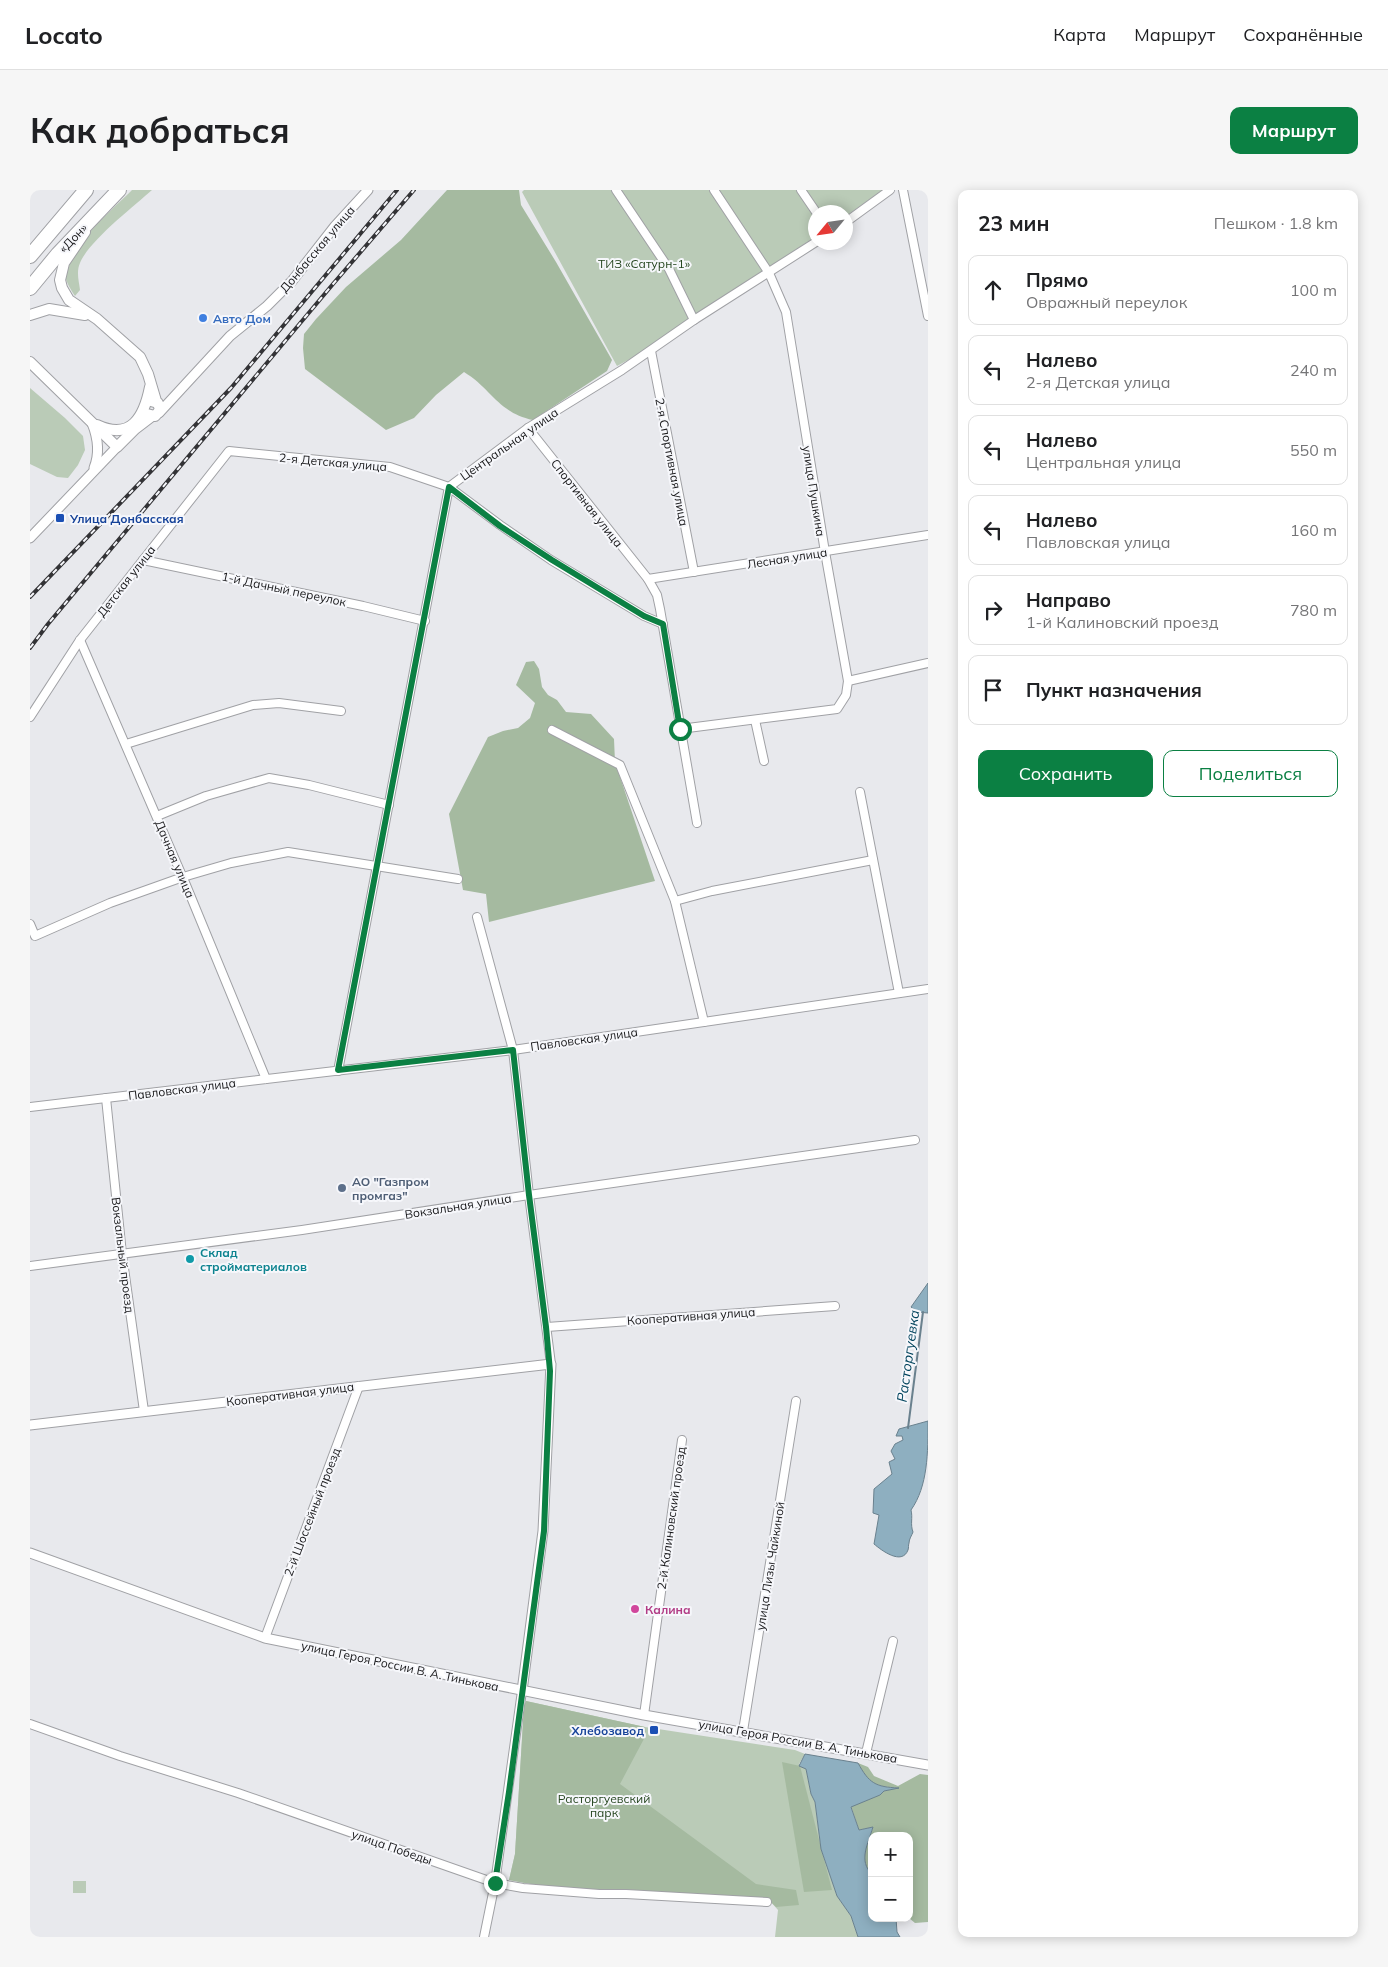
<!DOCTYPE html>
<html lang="ru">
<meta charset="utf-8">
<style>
:root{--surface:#fff;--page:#f6f6f6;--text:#202124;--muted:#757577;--line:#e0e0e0;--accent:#0b8043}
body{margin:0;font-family:Mulish,sans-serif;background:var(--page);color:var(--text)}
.controls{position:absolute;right:15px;bottom:15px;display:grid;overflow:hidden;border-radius:10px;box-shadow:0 2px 12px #0003}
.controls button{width:45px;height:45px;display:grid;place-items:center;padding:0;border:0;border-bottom:1px solid var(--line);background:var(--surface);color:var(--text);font:25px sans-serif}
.compass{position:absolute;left:778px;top:15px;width:45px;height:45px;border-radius:50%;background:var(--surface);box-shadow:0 2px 12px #0003;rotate:241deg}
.stop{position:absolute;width:15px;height:15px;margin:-11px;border:4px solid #0b8043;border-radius:50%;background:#fff}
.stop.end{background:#0b8043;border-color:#fff;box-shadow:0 1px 5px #0008}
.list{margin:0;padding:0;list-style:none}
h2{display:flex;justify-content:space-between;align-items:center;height:65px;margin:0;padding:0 20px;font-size:21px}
h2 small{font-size:16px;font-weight:400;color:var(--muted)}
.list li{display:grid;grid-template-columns:32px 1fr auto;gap:15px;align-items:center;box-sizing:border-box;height:70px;margin:0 10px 10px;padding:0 10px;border:1px solid var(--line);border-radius:10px}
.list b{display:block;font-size:19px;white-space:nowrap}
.list p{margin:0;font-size:16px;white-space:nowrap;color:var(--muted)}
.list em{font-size:16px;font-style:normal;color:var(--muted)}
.actions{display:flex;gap:10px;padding:15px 20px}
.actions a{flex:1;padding:11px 0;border:1px solid var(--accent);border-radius:10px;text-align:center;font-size:18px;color:var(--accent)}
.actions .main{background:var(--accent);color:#fff}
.icon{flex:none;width:28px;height:28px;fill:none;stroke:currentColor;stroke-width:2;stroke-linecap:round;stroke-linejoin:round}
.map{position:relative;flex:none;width:898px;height:1747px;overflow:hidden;border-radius:10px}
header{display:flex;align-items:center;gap:30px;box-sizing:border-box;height:70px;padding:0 25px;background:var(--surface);border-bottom:1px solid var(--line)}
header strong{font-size:24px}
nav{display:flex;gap:28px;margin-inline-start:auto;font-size:18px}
.intro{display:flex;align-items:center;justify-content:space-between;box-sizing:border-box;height:120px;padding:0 30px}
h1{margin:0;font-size:35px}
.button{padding:12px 22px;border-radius:10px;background:var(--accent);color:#fff;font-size:18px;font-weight:700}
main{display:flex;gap:30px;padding:0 30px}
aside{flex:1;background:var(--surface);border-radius:10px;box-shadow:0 2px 12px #0003}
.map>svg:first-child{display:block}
</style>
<header>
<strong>Locato</strong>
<nav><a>Карта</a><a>Маршрут</a><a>Сохранённые</a></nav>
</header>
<div class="intro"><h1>Как добраться</h1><a class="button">Маршрут</a></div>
<main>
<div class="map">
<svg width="898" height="1747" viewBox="0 0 898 1747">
<rect width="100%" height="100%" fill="#e8e9ed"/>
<g fill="#bacbb7">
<path d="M102,0H122C103,17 59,51 50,73C46,82 49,91 50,100L45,106C41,100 36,92 35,85C34,61 85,17 102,0Z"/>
<polygon points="494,0 853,0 816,26 816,22 786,22 785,47 611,163 587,176 492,2"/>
<polygon points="0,198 35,228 53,246 55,260 48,275 38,288 27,287 0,274"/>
<polygon points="496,1511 615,1537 765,1560 775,1564 769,1574 776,1579 781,1604 785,1612 791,1659 807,1706 821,1726 828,1747 745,1747 748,1720 739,1710 598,1700 538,1699 479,1690 485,1664 494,1516"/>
<rect x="43" y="1691" width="13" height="12"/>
</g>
<g fill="#a5baa0">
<path d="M417,0H489L491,15L526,72L582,170L577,181L503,230C467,222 462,199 434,182L406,205L384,228L356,240L275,179L273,158L274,144L286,129L316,97L371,50Z"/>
<polygon points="504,471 509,479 512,497 518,505 527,510 536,522 561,524 584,549 585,572 625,691 459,732 456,704 433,700 419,624 458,547 473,541 488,538 500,528 505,513 486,495 496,472"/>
<path d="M496,1511L615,1537L616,1545L590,1594L726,1694L766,1700L769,1715L746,1717L739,1710C692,1707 645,1703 597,1700C555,1699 521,1699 479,1690L485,1664L494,1516Z"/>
<polygon points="752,1572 770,1576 802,1700 774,1702"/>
<path d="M828,1573L838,1577L844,1586L868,1596L890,1584L898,1585V1732L885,1733L879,1728V1711L882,1710L879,1703V1646H842V1684C828,1671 838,1654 843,1637L829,1640L821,1616L850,1605L854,1601L867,1598C843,1595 840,1596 828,1573Z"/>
</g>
<g fill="#8eafc0" stroke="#6a818e">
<polygon points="898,1093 898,1123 887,1122 881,1117"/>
<path d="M898,1231C898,1262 898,1296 881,1320C883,1328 880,1334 883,1342C882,1345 879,1349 879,1353C878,1356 879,1357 878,1360C872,1376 851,1360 844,1354L849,1325L843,1323L844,1299L862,1284L859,1272L865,1269L861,1261L865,1254L873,1250L872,1246H866L869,1239Z"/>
<path d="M775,1564L828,1573C839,1593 845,1597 869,1598L854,1601L850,1605L821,1617L829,1640L843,1637C838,1654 828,1671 842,1684V1728H866L867,1742L870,1747H828L821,1726L807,1706L791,1659L785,1612L781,1604L776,1579L769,1576Z"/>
</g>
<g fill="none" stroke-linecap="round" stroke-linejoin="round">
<polyline stroke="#6a818e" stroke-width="2" points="878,1238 893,1122"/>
<g stroke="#a0a1a5" stroke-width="10">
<g id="minor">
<polyline points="586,0 639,79 664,130"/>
<polyline points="771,0 786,22"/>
<polyline points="873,0 898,126"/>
<polyline points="816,32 860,0"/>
<polyline points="621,161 664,382"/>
<polyline points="498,238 618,389 898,345"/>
<polyline points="113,370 333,416 395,431"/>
<polyline points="618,389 627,405 630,419 667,633"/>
<polyline points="50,450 156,695 236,889"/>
<polyline points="818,491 898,473"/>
<polyline points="0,527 50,450 199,261 360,277 419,297 470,335 521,370 614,426 633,434"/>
<polyline points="725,530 734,571"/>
<polyline points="650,539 807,519 816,505 818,491 795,362 756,122 739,83 684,0"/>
<polyline points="522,540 590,575 645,711 674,832"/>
<polyline points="96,554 223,515 249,513 311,521"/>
<polyline points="830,602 869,803"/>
<polyline points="127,626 176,606 239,588 279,595 359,615"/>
<polyline points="645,711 682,701 843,670"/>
<polyline points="447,727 483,860 499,1005 521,1174"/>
<polyline points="0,734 5,746 80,713 153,687 201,673 258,662 428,689"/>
<polyline points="308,881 419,297 498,238 592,180 664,130 786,52"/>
<polyline points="76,908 92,1064 114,1221"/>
<polyline points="0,917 483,860 898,799"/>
<polyline points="0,1076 272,1040 499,1005 885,950"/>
<polyline points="517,1137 805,1116"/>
<polyline points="235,1448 329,1196"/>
<polyline points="614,1525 652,1250"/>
<polyline points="0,1534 90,1566 208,1603 465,1693 493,1698 569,1704 596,1704 737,1712"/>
<polyline points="713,1541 766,1211"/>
<polyline points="836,1563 863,1451"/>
<polyline points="454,1747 465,1693 492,1501"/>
</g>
</g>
<g stroke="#a0a1a5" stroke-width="11">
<g id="tertiary">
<polyline points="129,223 200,146 237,116 262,91 305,36 338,0"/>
<path d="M62,233C68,248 70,263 64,278"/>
<polyline points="0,348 87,257"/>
<polyline points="0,1235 521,1174 513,1341 492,1501"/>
<polyline points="0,1363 235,1448 614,1525 898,1575"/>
</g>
</g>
<g stroke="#a0a1a5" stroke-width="12">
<g id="secondary">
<polyline points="55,42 34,73 30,90 32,98 39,110 67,129 110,167 118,184 126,211"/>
<polyline points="0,125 19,119 55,125"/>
<polyline points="0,172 87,257 105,239 122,226"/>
<polyline points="117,224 125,226 130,220 128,213 121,211"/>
<path d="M67,235C101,251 114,227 120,197"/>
</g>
</g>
<g stroke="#a0a1a5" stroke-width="16">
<g id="motorway">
<polyline points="0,66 56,0"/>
<polyline points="0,98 28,64 89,0"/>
</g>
</g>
<use href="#minor" stroke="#fff" stroke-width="8"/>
<use href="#tertiary" stroke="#fff" stroke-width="9"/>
<use href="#secondary" stroke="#fff" stroke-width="10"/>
<use href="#motorway" stroke="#fff" stroke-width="14"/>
<g stroke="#333336" stroke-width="4">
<g id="rail">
<polyline points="0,407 201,198 367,0"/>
<polyline points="0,458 18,434 303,94 384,0"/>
</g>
</g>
<use href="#rail" stroke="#f6f7fb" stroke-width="2" stroke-dasharray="5.5" stroke-linecap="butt"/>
</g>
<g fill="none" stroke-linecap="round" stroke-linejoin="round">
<polyline stroke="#0b8043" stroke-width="6" points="465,1693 479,1602 514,1341 520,1181 516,1137 499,1005 483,860 308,880 419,297 470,336 522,370 614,426 633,434 650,539"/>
</g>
<circle fill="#3f7fe0" stroke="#f6f7fb" stroke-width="2" cx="173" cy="128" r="5"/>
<g fill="#1a4fb4" stroke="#f6f7fb" stroke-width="2">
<rect x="25" y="323" width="10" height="10" rx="2.5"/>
<rect x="619" y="1535" width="10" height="10" rx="2.5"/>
</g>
<circle fill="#5c6f8a" stroke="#f6f7fb" stroke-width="2" cx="312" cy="998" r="5"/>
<circle fill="#0f9aa8" stroke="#f6f7fb" stroke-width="2" cx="160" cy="1069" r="5"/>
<circle fill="#d1479c" stroke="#f6f7fb" stroke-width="2" cx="605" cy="1419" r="5"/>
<g text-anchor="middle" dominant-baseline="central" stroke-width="4" stroke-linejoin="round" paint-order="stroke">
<g font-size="12" fill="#171719" stroke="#f6f7fb">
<text transform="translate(43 48) rotate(-46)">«Дон»</text>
<text transform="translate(287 59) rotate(-50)">Донбасская улица</text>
<text transform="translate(479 254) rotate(-35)">Центральная улица</text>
<text transform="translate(303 272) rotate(5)">2-я Детская улица</text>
<text transform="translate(642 272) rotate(79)">2-я Спортивная улица</text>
<text transform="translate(784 301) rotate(81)">улица Пушкина</text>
<text transform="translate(557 313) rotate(52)">Спортивная улица</text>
<text transform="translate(757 368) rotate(-9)">Лесная улица</text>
<text transform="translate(96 391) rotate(-52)">Детская улица</text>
<text transform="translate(254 399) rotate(12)">1-й Дачный переулок</text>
<text transform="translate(145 669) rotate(67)">Дачная улица</text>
<text transform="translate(554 849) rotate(-8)">Павловская улица</text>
<text transform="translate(152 899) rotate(-7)">Павловская улица</text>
<text transform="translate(428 1016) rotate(-9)">Вокзальная улица</text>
<text transform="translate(93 1065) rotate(83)">Вокзальный проезд</text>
<text transform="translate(661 1126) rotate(-4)">Кооперативная улица</text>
<text transform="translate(260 1204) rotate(-7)">Кооперативная улица</text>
<text transform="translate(282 1322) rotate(-69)">2-й Шоссейный проезд</text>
<text transform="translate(641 1328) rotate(-82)">2-й Калиновский проезд</text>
<text transform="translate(740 1376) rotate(-81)">улица Лизы Чайкиной</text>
<text transform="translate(370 1476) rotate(12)">улица Героя России В. А. Тинькова</text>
<text transform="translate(768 1551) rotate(10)">улица Героя России В. А. Тинькова</text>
<text transform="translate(362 1657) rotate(19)">улица Победы</text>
</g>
<g font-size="12" fill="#264620" stroke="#f6f7fb">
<text x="614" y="73">ТИЗ «Сатурн-1»</text>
<text x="574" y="1608">Расторгуевский<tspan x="574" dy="14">парк</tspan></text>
</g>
<g font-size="12" font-weight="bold" fill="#366cbe" stroke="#f6f7fb" text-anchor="start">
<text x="183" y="128">Авто Дом</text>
</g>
<g font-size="12" font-weight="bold" fill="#164399" stroke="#f6f7fb" text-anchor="start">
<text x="40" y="328">Улица Донбасская</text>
<text x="614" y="1540" text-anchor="end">Хлебозавод</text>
</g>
<g font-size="12" font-weight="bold" fill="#4e5e75" stroke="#f6f7fb" text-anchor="start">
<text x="322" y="991">АО "Газпром<tspan x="322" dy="14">промгаз"</tspan></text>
</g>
<g font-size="12" font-weight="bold" fill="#0d838f" stroke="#f6f7fb" text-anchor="start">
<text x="170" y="1062">Склад<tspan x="170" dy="14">стройматериалов</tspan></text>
</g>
<g font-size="12" font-weight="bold" fill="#b23c85" stroke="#f6f7fb" text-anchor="start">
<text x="615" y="1419">Калина</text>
</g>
<g font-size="14" font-style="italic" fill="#00435c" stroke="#f6f7fb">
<text transform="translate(878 1166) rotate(-82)">Расторгуевка</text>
</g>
</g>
</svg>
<div class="controls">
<button>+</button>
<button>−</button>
</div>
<svg class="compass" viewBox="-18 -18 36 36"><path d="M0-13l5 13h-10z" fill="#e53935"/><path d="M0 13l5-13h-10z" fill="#757577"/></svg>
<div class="stop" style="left:650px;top:539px"></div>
<div class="stop end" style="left:465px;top:1693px"></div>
</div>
<aside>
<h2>23 мин<small>Пешком · 1.8 km</small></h2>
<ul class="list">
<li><svg class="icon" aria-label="ahead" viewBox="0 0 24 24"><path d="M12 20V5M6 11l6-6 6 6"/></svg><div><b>Прямо</b><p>Овражный переулок</p></div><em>100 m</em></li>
<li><svg class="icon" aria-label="left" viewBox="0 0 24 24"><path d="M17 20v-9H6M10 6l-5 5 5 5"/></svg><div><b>Налево</b><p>2-я Детская улица</p></div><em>240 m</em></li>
<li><svg class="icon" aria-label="left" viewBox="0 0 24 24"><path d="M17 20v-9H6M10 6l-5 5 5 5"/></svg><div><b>Налево</b><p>Центральная улица</p></div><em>550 m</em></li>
<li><svg class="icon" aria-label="left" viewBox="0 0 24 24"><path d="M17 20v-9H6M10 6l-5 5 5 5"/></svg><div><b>Налево</b><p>Павловская улица</p></div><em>160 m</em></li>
<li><svg class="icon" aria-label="right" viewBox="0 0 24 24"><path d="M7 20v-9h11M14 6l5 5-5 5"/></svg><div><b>Направо</b><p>1-й Калиновский проезд</p></div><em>780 m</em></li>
<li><svg class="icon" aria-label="arrive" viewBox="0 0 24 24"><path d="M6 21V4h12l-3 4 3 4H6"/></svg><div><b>Пункт назначения</b></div></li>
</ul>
<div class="actions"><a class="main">Сохранить</a><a>Поделиться</a></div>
</aside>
</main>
